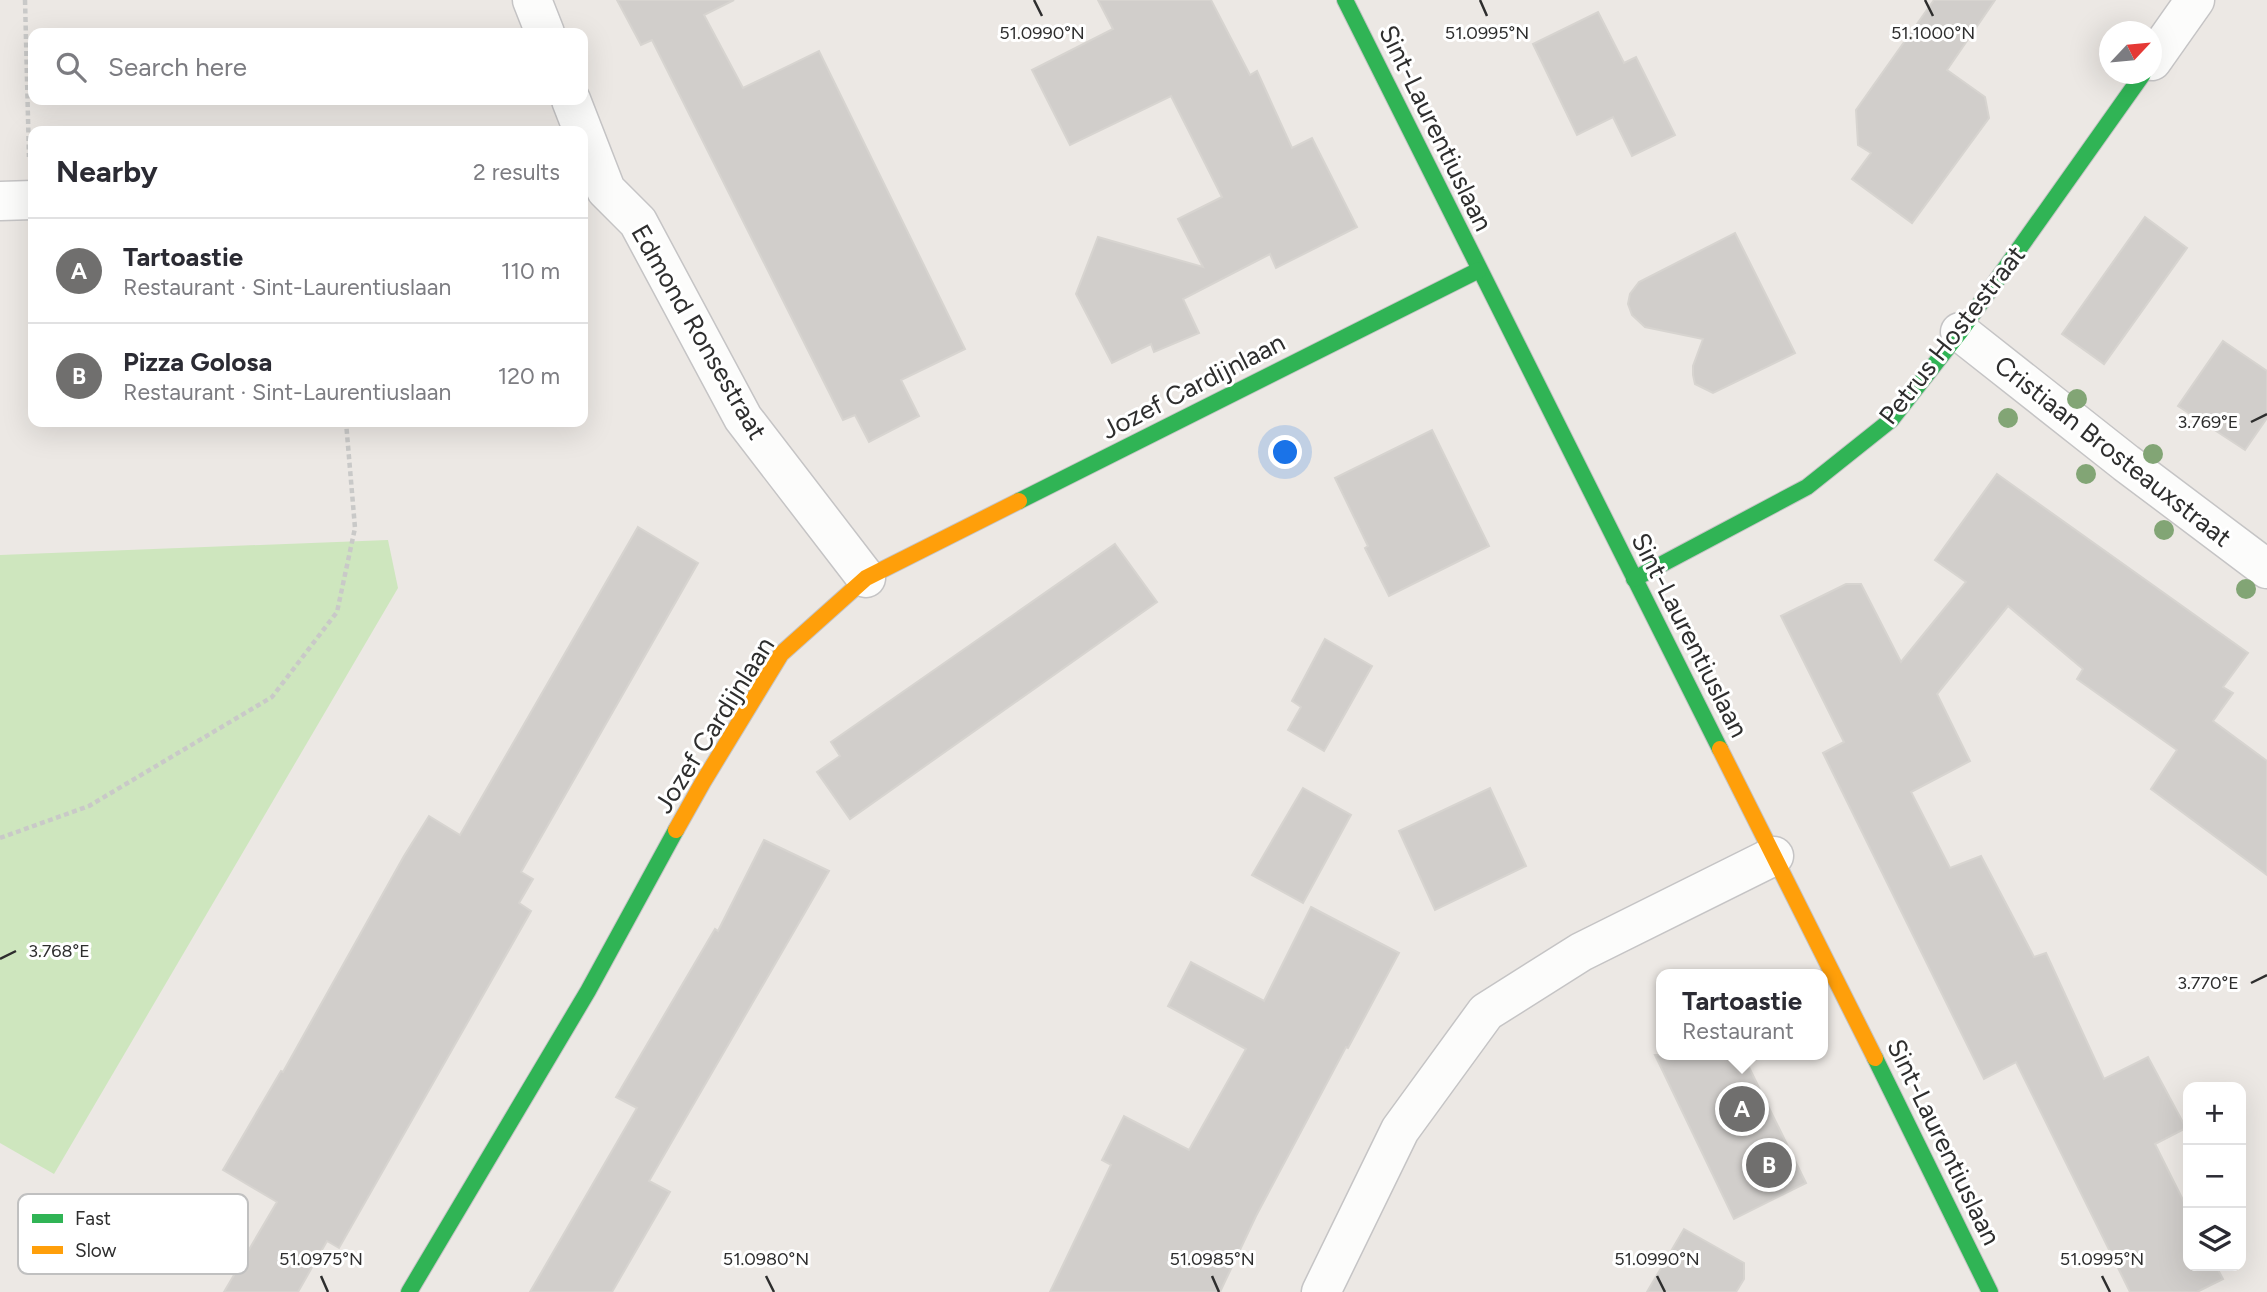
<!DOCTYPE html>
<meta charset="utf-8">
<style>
:root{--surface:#fff;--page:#f7f7f7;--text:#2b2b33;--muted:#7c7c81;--line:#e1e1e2;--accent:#706f6e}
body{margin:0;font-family:Figtree,sans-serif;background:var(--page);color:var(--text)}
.controls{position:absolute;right:21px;bottom:21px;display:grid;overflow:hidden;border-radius:14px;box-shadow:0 7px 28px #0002}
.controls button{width:63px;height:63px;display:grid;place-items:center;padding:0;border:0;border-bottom:2px solid var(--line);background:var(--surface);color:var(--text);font:35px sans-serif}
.compass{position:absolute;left:2099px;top:21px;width:63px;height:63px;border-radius:50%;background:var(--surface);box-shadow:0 7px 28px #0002;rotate:64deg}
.you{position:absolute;left:1286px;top:453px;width:24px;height:24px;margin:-18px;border:5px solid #fff;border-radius:50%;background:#1a73e8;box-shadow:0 0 0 10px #1a73e833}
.badge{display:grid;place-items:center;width:46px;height:46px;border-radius:50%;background:var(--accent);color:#fff;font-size:23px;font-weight:700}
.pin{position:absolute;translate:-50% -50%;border:4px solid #fff;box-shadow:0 2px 7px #0006}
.popup{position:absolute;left:1656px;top:969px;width:172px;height:91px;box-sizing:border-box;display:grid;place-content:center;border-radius:14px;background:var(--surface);filter:drop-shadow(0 2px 5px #0005);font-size:23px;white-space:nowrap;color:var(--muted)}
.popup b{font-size:26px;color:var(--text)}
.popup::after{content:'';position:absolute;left:50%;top:100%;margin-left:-14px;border:14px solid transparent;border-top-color:var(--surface)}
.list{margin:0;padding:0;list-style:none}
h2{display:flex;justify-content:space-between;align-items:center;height:91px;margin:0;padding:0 28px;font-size:30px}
h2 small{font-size:23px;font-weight:400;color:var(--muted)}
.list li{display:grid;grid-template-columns:46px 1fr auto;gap:21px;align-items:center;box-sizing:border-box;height:105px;padding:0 28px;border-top:2px solid var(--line)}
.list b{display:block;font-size:26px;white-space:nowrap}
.list p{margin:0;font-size:23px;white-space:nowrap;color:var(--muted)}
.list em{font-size:23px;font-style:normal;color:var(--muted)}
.icon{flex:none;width:38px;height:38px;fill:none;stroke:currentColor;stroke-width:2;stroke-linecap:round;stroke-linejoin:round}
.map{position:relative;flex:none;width:2267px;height:1292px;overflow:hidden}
.search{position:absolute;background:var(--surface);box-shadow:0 7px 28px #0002;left:28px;top:28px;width:560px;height:77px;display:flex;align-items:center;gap:18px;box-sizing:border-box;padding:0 24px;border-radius:14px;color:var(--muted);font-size:26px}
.panel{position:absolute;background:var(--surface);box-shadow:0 7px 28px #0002;left:28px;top:126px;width:560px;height:301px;border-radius:14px}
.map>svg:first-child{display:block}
</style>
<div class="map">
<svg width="2267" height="1292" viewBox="0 0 2267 1292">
<rect width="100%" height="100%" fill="#ece8e4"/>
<polygon fill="#cee6be" points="388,540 398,588 54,1174 0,1143 0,555"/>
<g fill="#d1cecb" stroke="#d7d4d0" stroke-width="2">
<polygon points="617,0 734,0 704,15 743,88 819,51 965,349 901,380 919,416 869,442 855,415 843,420 652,40 641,45"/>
<polygon points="1098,0 1211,0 1250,75 1257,71 1292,148 1312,138 1357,227 1276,268 1270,254 1183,299 1199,333 1154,352 1151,344 1112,363 1076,294 1098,237 1203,267 1178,219 1222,197 1171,96 1070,145 1032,70 1113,29"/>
<polygon points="1934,0 1995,0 1947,70 1985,97 1989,118 1912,223 1852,179 1871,153 1858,145 1856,110"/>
<polygon points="1598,12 1624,63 1636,57 1675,135 1632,156 1613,117 1577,135 1533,44"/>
<polygon points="2145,217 2187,248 2104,364 2062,334"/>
<polygon points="1735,233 1795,353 1713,393 1695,384 1693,375 1693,366 1703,339 1645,327 1632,315 1628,304 1630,294 1639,282"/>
<polygon points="2223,341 2267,371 2267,418 2245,450 2178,406"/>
<polygon points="1432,430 1489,546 1389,596 1365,548 1368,546 1335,478"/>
<polygon points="1997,474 2248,653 2223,687 2233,693 2213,721 2267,761 2267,875 2151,789 2177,750 2077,679 2083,669 2008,606 1937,694 1970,761 1911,792 1950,868 1981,856 2034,957 2046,953 2104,1079 2148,1057 2186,1128 2155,1144 2188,1210 2188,1266 2216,1266 2223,1279 2197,1292 2130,1292 2016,1062 1984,1079 1823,753 1844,742 1781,616 1846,584 1861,584 1901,662 1966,582 1935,560"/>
<polygon points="638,527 698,563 521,872 533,879 519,903 531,911 339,1248 327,1241 298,1292 224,1292 277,1202 223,1170 281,1071 283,1072 404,856 429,816 460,835"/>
<polygon points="1115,544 1157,602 850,819 817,772 840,756 831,742"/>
<polygon points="1325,639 1372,666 1324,751 1288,730 1301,707 1292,701"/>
<polygon points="1303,788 1351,815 1303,903 1252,875"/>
<polygon points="1490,788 1526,866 1435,910 1399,831"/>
<polygon points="764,840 829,871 649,1181 670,1192 612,1292 530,1292 637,1108 616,1097 715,929 718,931"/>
<polygon points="1311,907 1399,953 1348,1048 1346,1047 1256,1216 1220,1292 1050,1292 1111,1165 1102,1160 1124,1116 1189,1150 1246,1049 1168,1006 1191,962 1264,1001"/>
<polygon points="1655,1055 1743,1055 1806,1183 1734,1219"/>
<polygon points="1684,1229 1744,1263 1744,1279 1736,1292 1647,1292"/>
</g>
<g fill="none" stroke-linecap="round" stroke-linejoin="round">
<g stroke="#c5c4c5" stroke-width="41">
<g id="street">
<polyline points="532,0 545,33"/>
<polyline points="2152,61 2195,0"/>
<polyline points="571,100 606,190 638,222 743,418 866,578"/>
<polyline points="0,201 33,200"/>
<polyline points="1960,332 2126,463 2267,569"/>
<polyline points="1321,1292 1400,1130 1486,1012 1581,952 1774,856"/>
</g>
</g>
<g stroke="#c5c4c5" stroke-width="18">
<g id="fast">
<polyline points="1345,0 1720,749"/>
<polyline points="1019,501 1479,270"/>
<polyline points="1634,579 1807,487 1891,420 1960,332 2143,74"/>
<polyline points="1875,1058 1990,1292"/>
<polyline points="409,1292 588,991 676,830"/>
</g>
</g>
<g stroke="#c5c4c5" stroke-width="18">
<g id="slow">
<polyline points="1720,749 1875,1058"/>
<polyline points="676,830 703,782 781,654 866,578 1019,501"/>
</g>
</g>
<g stroke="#c9c9c8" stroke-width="4.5" stroke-dasharray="5 3.5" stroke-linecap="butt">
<polyline points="25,0 29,157"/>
<polyline points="0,838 89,806 272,697 337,612 355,528 346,422"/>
</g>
<use href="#street" stroke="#fcfcfb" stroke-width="38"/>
<use href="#fast" stroke="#30b455" stroke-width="16"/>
<use href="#slow" stroke="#ff9f0a" stroke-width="16"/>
</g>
<g fill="#82a575">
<circle cx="2077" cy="399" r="10"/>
<circle cx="2008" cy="418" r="10"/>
<circle cx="2153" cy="454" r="10"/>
<circle cx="2086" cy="474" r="10"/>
<circle cx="2164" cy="530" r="10"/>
<circle cx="2246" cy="589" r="10"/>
</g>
<path fill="none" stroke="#2e2e2e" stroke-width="2.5" d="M1034,0L1042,16M1480,0L1487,16M1925,0L1933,16M2251,422L2267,414M0,959L16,951M2251,983L2267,975M321,1276L328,1292M766,1276L774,1292M1212,1276L1219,1292M1657,1276L1665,1292M2102,1276L2110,1292"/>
<g text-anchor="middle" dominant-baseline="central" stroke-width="6" stroke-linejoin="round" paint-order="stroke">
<g font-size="26" fill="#2e2e2e" stroke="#fff">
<text transform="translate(1436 128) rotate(64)">Sint-Laurentiuslaan</text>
<text transform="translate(699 332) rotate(60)">Edmond Ronsestraat</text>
<text transform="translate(1952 335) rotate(-52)">Petrus Hostestraat</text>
<text transform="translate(1193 386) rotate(-27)">Jozef Cardijnlaan</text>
<text transform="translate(2113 451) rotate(38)">Cristiaan Brosteauxstraat</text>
<text transform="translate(1690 635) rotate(63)">Sint-Laurentiuslaan</text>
<text transform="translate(714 725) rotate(-58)">Jozef Cardijnlaan</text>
<text transform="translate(1944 1142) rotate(64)">Sint-Laurentiuslaan</text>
</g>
</g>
<rect x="18" y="1194" width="230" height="80" rx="10" fill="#fff" stroke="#c0c0c0" stroke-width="2"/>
<rect x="32" y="1214" width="31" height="9" fill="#30b455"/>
<rect x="32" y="1246" width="31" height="8" fill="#ff9f0a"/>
<g font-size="19" fill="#2e2e2e">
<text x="75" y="1225">Fast</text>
<text x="75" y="1257">Slow</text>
</g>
<g font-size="18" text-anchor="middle" fill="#2e2e2e" stroke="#fff" stroke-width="6" stroke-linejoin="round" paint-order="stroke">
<text x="1042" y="39">51.0990°N</text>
<text x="1487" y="39">51.0995°N</text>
<text x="1933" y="39">51.1000°N</text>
<text x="2208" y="428">3.769°E</text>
<text x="59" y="957">3.768°E</text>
<text x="2208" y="989">3.770°E</text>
<text x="321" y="1265">51.0975°N</text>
<text x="766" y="1265">51.0980°N</text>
<text x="1212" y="1265">51.0985°N</text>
<text x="1657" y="1265">51.0990°N</text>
<text x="2102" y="1265">51.0995°N</text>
</g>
</svg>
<div class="controls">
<button>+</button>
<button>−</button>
<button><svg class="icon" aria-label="layers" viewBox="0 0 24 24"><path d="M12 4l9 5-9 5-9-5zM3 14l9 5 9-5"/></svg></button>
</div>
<svg class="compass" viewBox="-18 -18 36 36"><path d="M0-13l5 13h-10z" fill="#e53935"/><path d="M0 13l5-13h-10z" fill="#7c7c81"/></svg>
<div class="you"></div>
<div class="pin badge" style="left:1742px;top:1109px">A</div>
<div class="popup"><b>Tartoastie</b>Restaurant</div>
<div class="pin badge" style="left:1769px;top:1165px">B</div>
<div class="search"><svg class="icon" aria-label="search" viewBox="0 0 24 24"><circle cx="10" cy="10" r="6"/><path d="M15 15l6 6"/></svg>Search here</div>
<section class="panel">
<h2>Nearby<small>2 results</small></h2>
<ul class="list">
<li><span class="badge">A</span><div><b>Tartoastie</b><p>Restaurant · Sint-Laurentiuslaan</p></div><em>110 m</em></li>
<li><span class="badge">B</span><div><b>Pizza Golosa</b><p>Restaurant · Sint-Laurentiuslaan</p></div><em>120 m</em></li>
</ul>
</section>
</div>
